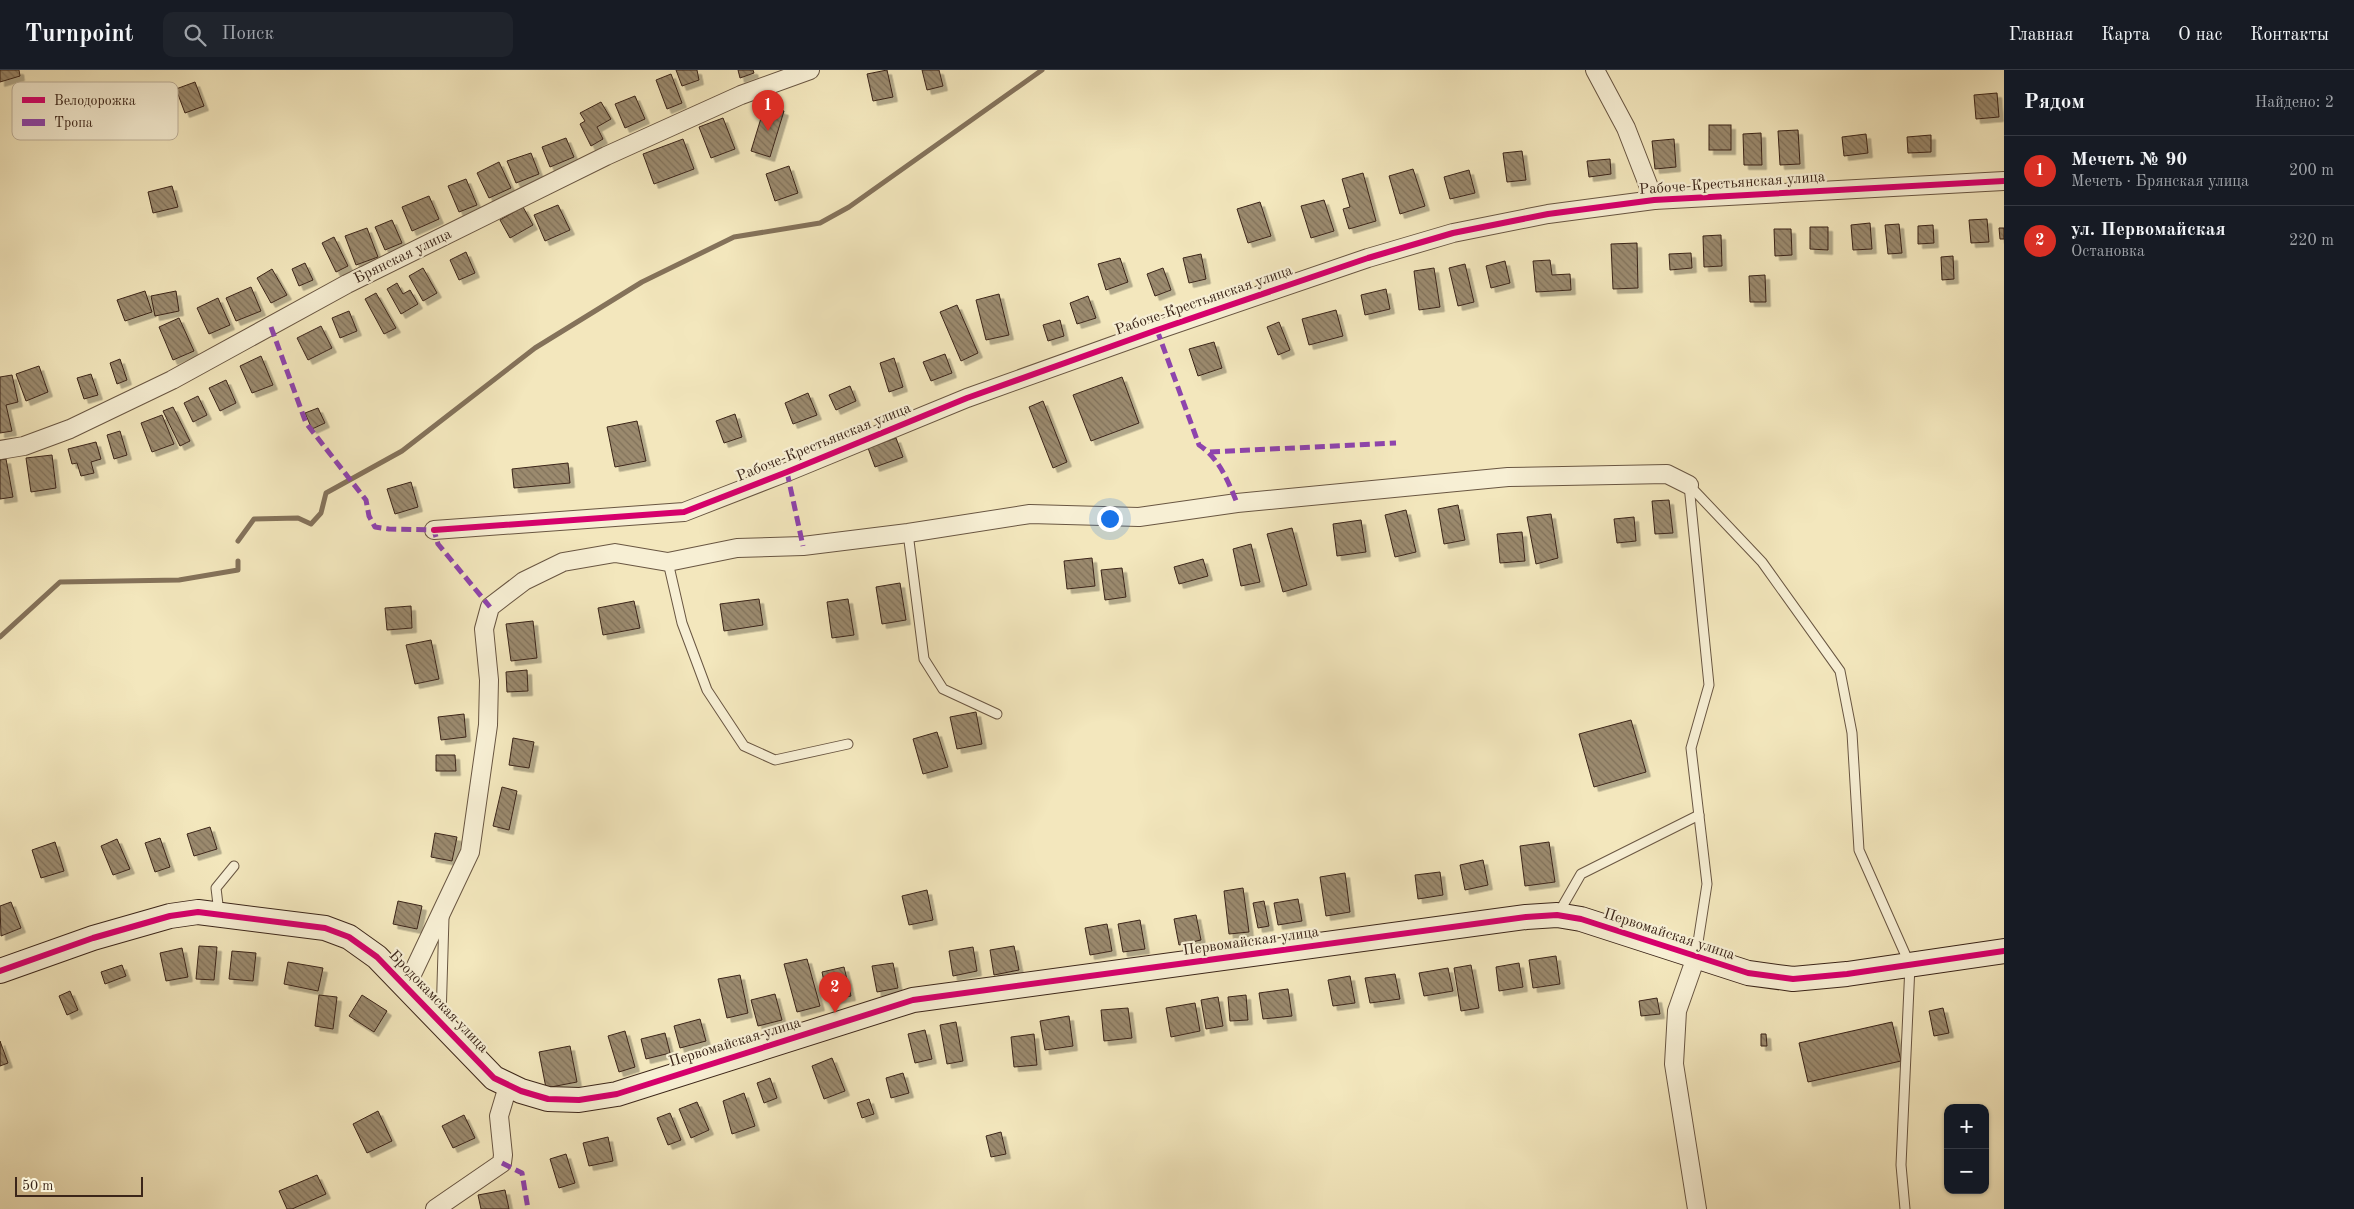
<!DOCTYPE html>
<html lang="ru">
<meta charset="utf-8">
<style>
:root{--surface:#171b24;--page:#20242c;--text:#f1f3f6;--muted:#9ea1a6;--line:#363941;--accent:#d93025}
body{margin:0;font-family:"Old Standard TT",serif;background:var(--page);color:var(--text)}
.controls{position:absolute;right:15px;bottom:15px;display:grid;overflow:hidden;border-radius:10px;box-shadow:0 1px 4px #0004}
.controls button{width:45px;height:45px;display:grid;place-items:center;padding:0;border:0;border-bottom:1px solid var(--line);background:var(--surface);color:var(--text);font:25px sans-serif}
.scale{position:absolute;left:15px;bottom:12px;width:128px;box-sizing:border-box;padding-left:5px;border:2px solid #3b2519;border-top:0;font-size:14px;line-height:18px;white-space:nowrap;color:#3b2519;-webkit-text-stroke:4px #f7efd4;paint-order:stroke}
.you{position:absolute;left:1109px;top:448px;width:18px;height:18px;margin:-12px;border:4px solid #fff;border-radius:50%;background:#1a73e8;box-shadow:0 0 0 8px #1a73e833}
.badge{display:grid;place-items:center;width:32px;height:32px;border-radius:50%;background:var(--accent);color:#fff;font-size:16px;font-weight:700}
.pin{position:absolute;translate:-50% -41px;filter:drop-shadow(0 1px 2px #0008)}
.pin::after{content:'';position:absolute;top:26px;width:18px;height:15px;background:inherit;clip-path:polygon(0 0,100% 0,50% 100%)}
.list{margin:0;padding:0;list-style:none}
h2{display:flex;justify-content:space-between;align-items:center;height:65px;margin:0;padding:0 20px;font-size:21px}
h2 small{font-size:16px;font-weight:400;color:var(--muted)}
.list li{display:grid;grid-template-columns:32px 1fr auto;gap:15px;align-items:center;box-sizing:border-box;height:70px;padding:0 20px;border-top:1px solid var(--line)}
.list b{display:block;font-size:19px;white-space:nowrap}
.list p{margin:0;font-size:16px;white-space:nowrap;color:var(--muted)}
.list em{font-size:16px;font-style:normal;color:var(--muted)}
.icon{flex:none;width:28px;height:28px;fill:none;stroke:currentColor;stroke-width:2;stroke-linecap:round;stroke-linejoin:round}
.map{position:relative;flex:none;width:2004px;height:1139px;overflow:hidden}
header{display:flex;align-items:center;gap:30px;box-sizing:border-box;height:70px;padding:0 25px;background:var(--surface);border-bottom:1px solid var(--line)}
header strong{font-size:24px}
nav{display:flex;gap:28px;margin-inline-start:auto;font-size:18px}
.search{width:350px;height:45px;background:var(--page);display:flex;align-items:center;gap:12px;box-sizing:border-box;padding:0 18px;border-radius:10px;color:var(--muted);font-size:19px}
main{display:flex}
aside{flex:1;background:var(--surface)}
.map>svg:first-child{display:block}
</style>
<header>
<strong>Turnpoint</strong>
<div class="search"><svg class="icon" aria-label="search" viewBox="0 0 24 24"><circle cx="10" cy="10" r="6"/><path d="M15 15l6 6"/></svg>Поиск</div>
<nav><a>Главная</a><a>Карта</a><a>О нас</a><a>Контакты</a></nav>
</header>
<main>
<div class="map">
<svg width="2004" height="1139" viewBox="0 0 2004 1139">
<defs>
<pattern id="building-back-hatch" width="6" height="6" patternUnits="userSpaceOnUse" patternTransform="scale(1.25)"><rect width="6" height="6" fill="#9b8a6e"/><path d="M-1 5l2 2M0 0l6 6M5-1l2 2" fill="none" stroke="#80715a"/></pattern>
<filter id="shadow"><feDropShadow dx="4.5" dy="4.5" stdDeviation="0" flood-color="#0004"/></filter>
</defs>
<rect width="100%" height="100%" fill="#f3e7bd"/>
<filter id="stains"><feTurbulence type="fractalNoise" baseFrequency=".004" numOctaves="4"/><feColorMatrix values="0 0 0 0 .2 0 0 0 0 .09 0 0 0 0 .02 0 0 0 .5 -.17"/></filter>
<radialGradient id="worn" r=".72"><stop offset=".6" stop-color="#630" stop-opacity="0"/><stop offset="1" stop-color="#630" stop-opacity=".3"/></radialGradient>
<g fill="none" stroke-linecap="round" stroke-linejoin="round">
<g stroke="#84725a" stroke-width="5">
<polyline points="238,471 254,449 298,448 311,454 321,443 326,423 402,381 535,278 642,212 734,167 820,153 849,137 1042,0"/>
<polyline points="0,567 60,512 179,510 238,500 238,491"/>
</g>
</g>
<g fill="url(#building-back-hatch)" stroke="#3b2519" filter="url(#shadow)">
<polygon points="0,0 19,0 20,6 0,12"/>
<polygon points="676,0 697,0 699,10 682,16"/>
<polygon points="738,0 753,0 754,3 740,8"/>
<polygon points="887,0 893,27 873,31 867,4"/>
<polygon points="922,0 939,0 943,16 927,20"/>
<polygon points="671,4 682,33 667,39 656,10"/>
<polygon points="195,12 204,36 185,43 176,19"/>
<polygon points="1997,23 1999,47 1976,49 1974,25"/>
<polygon points="635,26 645,49 625,58 615,34"/>
<polygon points="601,32 611,49 597,57 603,69 591,76 580,54 585,51 580,43"/>
<polygon points="765,35 784,41 770,87 751,81"/>
<polygon points="723,48 735,79 711,88 699,57"/>
<rect x="1709" y="55" width="22" height="25"/>
<polygon points="1798,60 1800,94 1780,95 1778,61"/>
<polygon points="1761,63 1762,95 1744,95 1743,64"/>
<polygon points="1866,64 1868,83 1844,86 1842,67"/>
<polygon points="1931,65 1931,82 1908,83 1907,67"/>
<polygon points="566,68 574,87 550,97 542,77"/>
<polygon points="683,69 694,99 654,114 643,84"/>
<polygon points="1674,69 1676,97 1655,99 1652,71"/>
<polygon points="1522,81 1526,110 1507,112 1503,83"/>
<polygon points="531,83 539,104 516,113 507,91"/>
<polygon points="1610,89 1611,104 1589,107 1587,91"/>
<polygon points="499,92 511,118 489,128 477,103"/>
<polygon points="789,96 798,123 775,131 766,104"/>
<polygon points="1413,99 1425,136 1400,144 1389,106"/>
<polygon points="1469,100 1475,123 1450,129 1444,107"/>
<polygon points="1363,103 1376,151 1349,159 1343,139 1350,137 1342,109"/>
<polygon points="466,109 477,135 459,142 448,116"/>
<polygon points="172,116 178,137 153,143 148,122"/>
<polygon points="429,126 439,149 412,161 402,137"/>
<polygon points="1324,130 1334,161 1311,168 1301,136"/>
<polygon points="1260,132 1271,166 1248,173 1237,139"/>
<polygon points="558,135 570,160 545,171 534,145"/>
<polygon points="523,137 533,155 510,168 500,150"/>
<polygon points="1987,149 1989,172 1971,173 1969,150"/>
<polygon points="392,150 402,173 385,180 375,157"/>
<polygon points="1870,153 1872,179 1853,180 1851,155"/>
<polygon points="1899,154 1902,183 1888,184 1885,155"/>
<polygon points="1933,155 1934,173 1918,174 1918,156"/>
<polygon points="1810,157 1828,157 1828,180 1810,179"/>
<polygon points="367,158 378,187 356,195 345,166"/>
<polygon points="1999,158 2004,158 2004,169 2000,169"/>
<polygon points="1774,159 1791,159 1792,185 1775,186"/>
<polygon points="1721,165 1722,196 1704,197 1703,166"/>
<polygon points="334,167 348,196 336,202 322,173"/>
<polygon points="1637,173 1638,218 1613,219 1611,174"/>
<polygon points="466,182 475,203 459,210 450,190"/>
<polygon points="1691,183 1692,198 1670,200 1669,184"/>
<polygon points="1201,184 1206,209 1189,213 1183,188"/>
<polygon points="1953,186 1954,209 1942,210 1941,187"/>
<polygon points="1120,188 1128,212 1106,220 1098,194"/>
<polygon points="1550,190 1552,205 1570,204 1571,220 1536,222 1533,191"/>
<polygon points="1505,191 1510,213 1491,218 1486,196"/>
<polygon points="305,193 313,210 299,216 292,199"/>
<polygon points="1465,194 1474,232 1458,236 1449,198"/>
<polygon points="423,198 437,223 423,231 409,206"/>
<polygon points="1163,198 1171,220 1155,226 1147,204"/>
<polygon points="1434,198 1440,237 1419,240 1414,201"/>
<polygon points="272,199 287,225 271,233 257,208"/>
<polygon points="1765,205 1766,232 1750,232 1749,206"/>
<polygon points="397,213 403,224 410,220 418,234 401,244 387,219"/>
<polygon points="251,217 261,241 236,251 226,228"/>
<polygon points="1386,219 1390,239 1365,245 1361,225"/>
<polygon points="145,221 152,242 125,251 117,230"/>
<polygon points="176,221 179,241 155,246 151,226"/>
<polygon points="376,223 396,258 384,264 365,229"/>
<polygon points="999,224 1009,265 986,270 976,230"/>
<polygon points="1088,226 1096,248 1077,254 1070,233"/>
<polygon points="218,228 230,255 209,264 197,238"/>
<polygon points="957,235 978,283 961,291 940,242"/>
<polygon points="1336,240 1343,266 1309,275 1302,249"/>
<polygon points="349,241 357,261 340,268 332,248"/>
<polygon points="179,248 194,281 173,290 159,257"/>
<polygon points="1060,250 1064,266 1048,271 1043,255"/>
<polygon points="1279,252 1290,280 1278,285 1267,257"/>
<polygon points="321,256 332,278 308,290 297,268"/>
<polygon points="1214,272 1222,298 1198,306 1189,279"/>
<polygon points="945,284 952,303 931,311 923,292"/>
<polygon points="261,286 273,315 252,323 240,296"/>
<polygon points="894,288 903,317 889,322 880,293"/>
<polygon points="120,289 127,310 117,314 110,293"/>
<polygon points="39,296 48,322 26,331 16,304"/>
<polygon points="91,304 98,325 84,329 77,308"/>
<polygon points="12,305 18,332 6,335 12,361 0,363 0,307"/>
<polygon points="1122,307 1139,353 1091,371 1073,325"/>
<polygon points="226,310 236,333 220,341 209,318"/>
<polygon points="850,316 856,331 836,340 829,325"/>
<polygon points="808,323 817,345 793,354 785,333"/>
<polygon points="198,326 207,345 193,352 184,333"/>
<polygon points="1043,331 1067,392 1053,398 1029,337"/>
<polygon points="173,337 190,371 180,376 163,341"/>
<polygon points="318,338 325,353 312,359 305,343"/>
<polygon points="735,344 742,367 724,373 716,351"/>
<polygon points="162,345 174,374 152,382 141,353"/>
<polygon points="637,351 646,391 615,397 607,357"/>
<polygon points="120,361 127,385 114,389 107,365"/>
<polygon points="896,368 903,387 875,397 868,378"/>
<polygon points="96,372 101,389 91,392 94,403 81,406 77,393 72,394 68,379"/>
<polygon points="52,385 56,418 31,422 26,388"/>
<polygon points="6,389 13,427 0,429 0,390"/>
<polygon points="568,393 570,413 514,418 512,399"/>
<polygon points="411,412 418,437 395,444 387,419"/>
<polygon points="1669,430 1673,463 1655,464 1652,431"/>
<polygon points="1458,435 1465,470 1444,474 1438,439"/>
<polygon points="1406,440 1416,482 1395,487 1385,445"/>
<polygon points="1551,444 1558,488 1536,494 1527,447"/>
<polygon points="1634,447 1636,471 1617,473 1614,449"/>
<polygon points="1361,450 1366,482 1337,486 1333,454"/>
<polygon points="1292,458 1307,515 1283,522 1267,464"/>
<polygon points="1522,462 1525,491 1500,493 1497,464"/>
<polygon points="1251,474 1260,512 1241,516 1233,479"/>
<polygon points="1092,488 1095,516 1067,519 1064,491"/>
<polygon points="1203,489 1208,506 1179,514 1174,497"/>
<polygon points="1122,498 1126,527 1105,530 1101,500"/>
<polygon points="900,513 906,550 882,554 876,517"/>
<polygon points="759,529 763,555 724,561 720,534"/>
<polygon points="848,529 854,565 832,568 827,532"/>
<polygon points="634,531 640,558 603,565 598,538"/>
<polygon points="411,536 412,558 387,560 385,538"/>
<polygon points="533,551 537,588 511,591 506,554"/>
<polygon points="431,570 439,609 415,614 406,575"/>
<polygon points="527,600 528,621 507,622 506,602"/>
<polygon points="976,642 982,674 957,679 950,647"/>
<polygon points="464,644 466,667 441,670 438,647"/>
<polygon points="1631,650 1646,702 1594,717 1579,664"/>
<polygon points="937,662 948,697 923,704 913,669"/>
<polygon points="513,668 534,672 529,698 509,695"/>
<polygon points="436,685 455,685 456,701 436,701"/>
<polygon points="502,717 517,721 509,760 493,756"/>
<polygon points="210,757 217,779 194,786 187,764"/>
<polygon points="435,763 457,767 452,791 431,787"/>
<polygon points="160,768 170,797 155,802 145,773"/>
<polygon points="117,769 130,799 113,805 101,776"/>
<polygon points="55,772 64,801 41,808 32,780"/>
<polygon points="1549,772 1555,812 1525,816 1520,776"/>
<polygon points="1483,790 1488,815 1465,820 1460,795"/>
<polygon points="1440,802 1443,825 1418,829 1415,805"/>
<polygon points="1345,803 1350,842 1326,846 1320,807"/>
<polygon points="1243,818 1249,862 1229,864 1224,821"/>
<polygon points="927,820 933,850 909,855 902,826"/>
<polygon points="1298,829 1302,851 1278,855 1274,833"/>
<polygon points="398,831 422,836 417,859 393,854"/>
<polygon points="1264,831 1269,856 1258,858 1253,833"/>
<polygon points="11,832 21,858 1,866 0,836"/>
<polygon points="1196,845 1201,870 1179,875 1174,849"/>
<polygon points="1140,850 1145,879 1123,882 1118,854"/>
<polygon points="1107,854 1112,881 1090,885 1085,858"/>
<polygon points="199,876 217,877 214,910 196,909"/>
<polygon points="1014,876 1019,900 994,905 990,880"/>
<polygon points="973,877 977,901 953,906 949,881"/>
<polygon points="182,878 188,907 166,911 160,883"/>
<polygon points="232,881 256,883 253,911 229,909"/>
<polygon points="1556,886 1560,914 1533,918 1529,890"/>
<polygon points="807,889 820,936 797,942 784,894"/>
<polygon points="288,892 323,898 318,921 284,914"/>
<polygon points="893,893 898,918 877,922 872,896"/>
<polygon points="1519,893 1523,917 1499,921 1496,897"/>
<polygon points="122,895 126,906 105,914 101,902"/>
<polygon points="1471,895 1479,938 1461,941 1454,898"/>
<polygon points="844,897 851,926 828,931 822,902"/>
<polygon points="1448,898 1453,921 1424,926 1419,903"/>
<polygon points="1395,904 1400,929 1370,933 1365,908"/>
<polygon points="740,905 748,943 727,948 718,909"/>
<polygon points="1350,906 1355,933 1333,936 1328,910"/>
<polygon points="1288,919 1292,946 1263,949 1259,923"/>
<polygon points="70,921 78,940 67,945 59,926"/>
<polygon points="775,924 782,950 758,956 751,930"/>
<polygon points="319,925 337,927 333,959 315,956"/>
<polygon points="362,925 387,941 374,962 349,946"/>
<polygon points="1246,925 1248,950 1230,951 1228,927"/>
<polygon points="1218,927 1223,956 1206,959 1201,930"/>
<polygon points="1657,928 1660,944 1641,946 1639,931"/>
<polygon points="1195,933 1200,961 1171,967 1166,938"/>
<polygon points="1128,938 1132,968 1104,971 1101,940"/>
<polygon points="1943,938 1949,963 1934,966 1929,941"/>
<polygon points="1069,946 1073,976 1045,980 1040,951"/>
<polygon points="700,949 706,971 680,978 674,956"/>
<polygon points="956,952 963,991 947,994 940,955"/>
<polygon points="1892,952 1901,991 1808,1012 1799,973"/>
<polygon points="925,960 932,989 915,993 908,964"/>
<polygon points="625,961 635,997 619,1002 608,966"/>
<polygon points="665,963 670,983 646,989 641,969"/>
<polygon points="1034,964 1037,995 1014,997 1011,967"/>
<polygon points="1761,964 1766,964 1767,976 1761,976"/>
<polygon points="0,971 8,993 0,996"/>
<polygon points="570,976 577,1012 546,1018 539,982"/>
<polygon points="832,988 845,1021 824,1029 812,996"/>
<polygon points="903,1003 909,1023 891,1028 886,1008"/>
<polygon points="770,1008 777,1028 764,1033 757,1013"/>
<polygon points="744,1023 755,1056 732,1064 723,1031"/>
<polygon points="869,1029 874,1044 862,1048 857,1033"/>
<polygon points="697,1032 709,1060 691,1068 679,1039"/>
<polygon points="378,1041 392,1071 367,1083 353,1054"/>
<polygon points="670,1043 681,1070 668,1075 657,1048"/>
<polygon points="464,1045 475,1068 453,1078 442,1056"/>
<polygon points="1001,1062 1006,1084 991,1087 986,1066"/>
<polygon points="608,1067 613,1091 589,1096 583,1073"/>
<polygon points="566,1084 575,1113 559,1118 550,1089"/>
<polygon points="317,1105 326,1124 292,1139 287,1139 279,1121"/>
<polygon points="505,1120 509,1139 481,1139 478,1125"/>
</g>
<g fill="none" stroke-linecap="round" stroke-linejoin="round">
<g stroke="#695642" stroke-width="11">
<g id="lane">
<polyline points="1689,415 1762,492 1840,601 1852,663 1859,780 1910,895 1901,1095 1905,1139"/>
<polyline points="1689,415 1709,615 1691,678 1707,814 1696,885"/>
<polyline points="908,463 924,589 943,619 997,644"/>
<polyline points="668,492 682,553 707,620 744,676 775,690 848,674"/>
<polyline points="219,843 216,818 234,796"/>
<polyline points="1558,844 1581,804 1699,745"/>
<polyline points="441,949 444,847"/>
</g>
</g>
<g stroke="#695642" stroke-width="20">
<g id="street">
<polyline points="1595,0 1626,58 1654,130"/>
<polyline points="0,380 24,376 70,359 172,310 347,214 606,86 741,25 810,0"/>
<polyline points="434,460 684,442 787,402 967,328 1157,260 1368,188 1453,163 1548,144 1654,130 2004,111"/>
<polyline points="1696,887 1677,941 1674,994 1697,1139"/>
<polyline points="406,917 470,782 488,655 489,610 484,559 490,537 524,511 563,492 615,483 668,492 737,478 803,476 908,463 1030,444 1139,447 1237,433 1508,407 1667,404 1689,415"/>
<polyline points="435,1139 502,1093 503,1085 499,1046 508,1016"/>
</g>
</g>
<g stroke="#3b2519" stroke-width="26">
<polyline id="secondary" points="0,901 93,868 170,846 198,842 325,858 349,867 377,887 494,1008 521,1021 548,1029 579,1030 617,1024 913,930 1526,847 1557,845 1581,849 1748,903 1793,909 1847,904 2004,881"/>
</g>
<use href="#lane" stroke="#f7efd4" stroke-width="9"/>
<use href="#street" stroke="#f7efd4" stroke-width="18"/>
<use href="#secondary" stroke="#f7efd4" stroke-width="24"/>
<g stroke="#8e44ad" stroke-width="5" stroke-dasharray="10 5" stroke-linecap="butt">
<polyline points="271,257 306,353 366,430 369,446 375,457 389,459 434,460 438,474 490,537"/>
<path d="M1157,260L1199,375C1219,388 1228,411 1237,433"/>
<polyline points="1210,382 1396,373"/>
<polyline points="787,402 803,476"/>
<polyline points="502,1093 522,1103 528,1139"/>
</g>
<g stroke="#f7efd4" stroke-width="9">
<g id="cycleway">
<polyline points="434,460 684,442 787,402 967,328 1157,260 1368,188 1453,163 1548,144 1654,130 2004,111"/>
<polyline points="0,901 93,868 170,846 198,842 325,858 349,867 377,887 494,1008 521,1021 548,1029 579,1030 617,1024 913,930 1526,847 1557,845 1581,849 1748,903 1793,909 1847,904 2004,881"/>
</g>
</g>
<use href="#cycleway" stroke="#d6006c" stroke-width="6"/>
</g>
<g text-anchor="middle" dominant-baseline="central" stroke-width="4.5" stroke-linejoin="round" paint-order="stroke">
<g font-size="15" fill="#3b2519" stroke="#f7efd4">
<text transform="translate(1732 114) rotate(-4)">Рабоче-Крестьянская улица</text>
<text transform="translate(403 187) rotate(-26)">Брянская улица</text>
<text transform="translate(1204 231) rotate(-19)">Рабоче-Крестьянская улица</text>
<text transform="translate(824 373) rotate(-22)">Рабоче-Крестьянская улица</text>
<text transform="translate(1669 865) rotate(18)">Первомайская улица</text>
<text transform="translate(1251 872) rotate(-8)">Первомайская улица</text>
<text transform="translate(438 932) rotate(46)">Бродокамская улица</text>
<text transform="translate(735 973) rotate(-17)">Первомайская улица</text>
</g>
</g>
<rect x="12" y="12" width="166" height="58" rx="8" fill="#f7efd4" stroke="#bfb29c" stroke-width="1"/>
<rect x="22" y="27" width="23" height="6" fill="#d6006c"/>
<rect x="22" y="49" width="23" height="7" fill="#8e44ad"/>
<g font-size="14" fill="#3b2519">
<text x="54" y="35">Велодорожка</text>
<text x="54" y="57">Тропа</text>
</g>
<rect width="100%" height="100%" filter="url(#stains)"/>
<rect width="100%" height="100%" fill="url(#worn)"/>
</svg>
<div class="controls">
<button>+</button>
<button>−</button>
</div>
<div class="scale">50 m</div>
<div class="you"></div>
<div class="pin badge" style="left:768px;top:61px">1</div>
<div class="pin badge" style="left:835px;top:943px">2</div>
</div>
<aside>
<h2>Рядом<small>Найдено: 2</small></h2>
<ul class="list">
<li><span class="badge">1</span><div><b>Мечеть № 90</b><p>Мечеть · Брянская улица</p></div><em>200 m</em></li>
<li><span class="badge">2</span><div><b>ул. Первомайская</b><p>Остановка</p></div><em>220 m</em></li>
</ul>
</aside>
</main>
